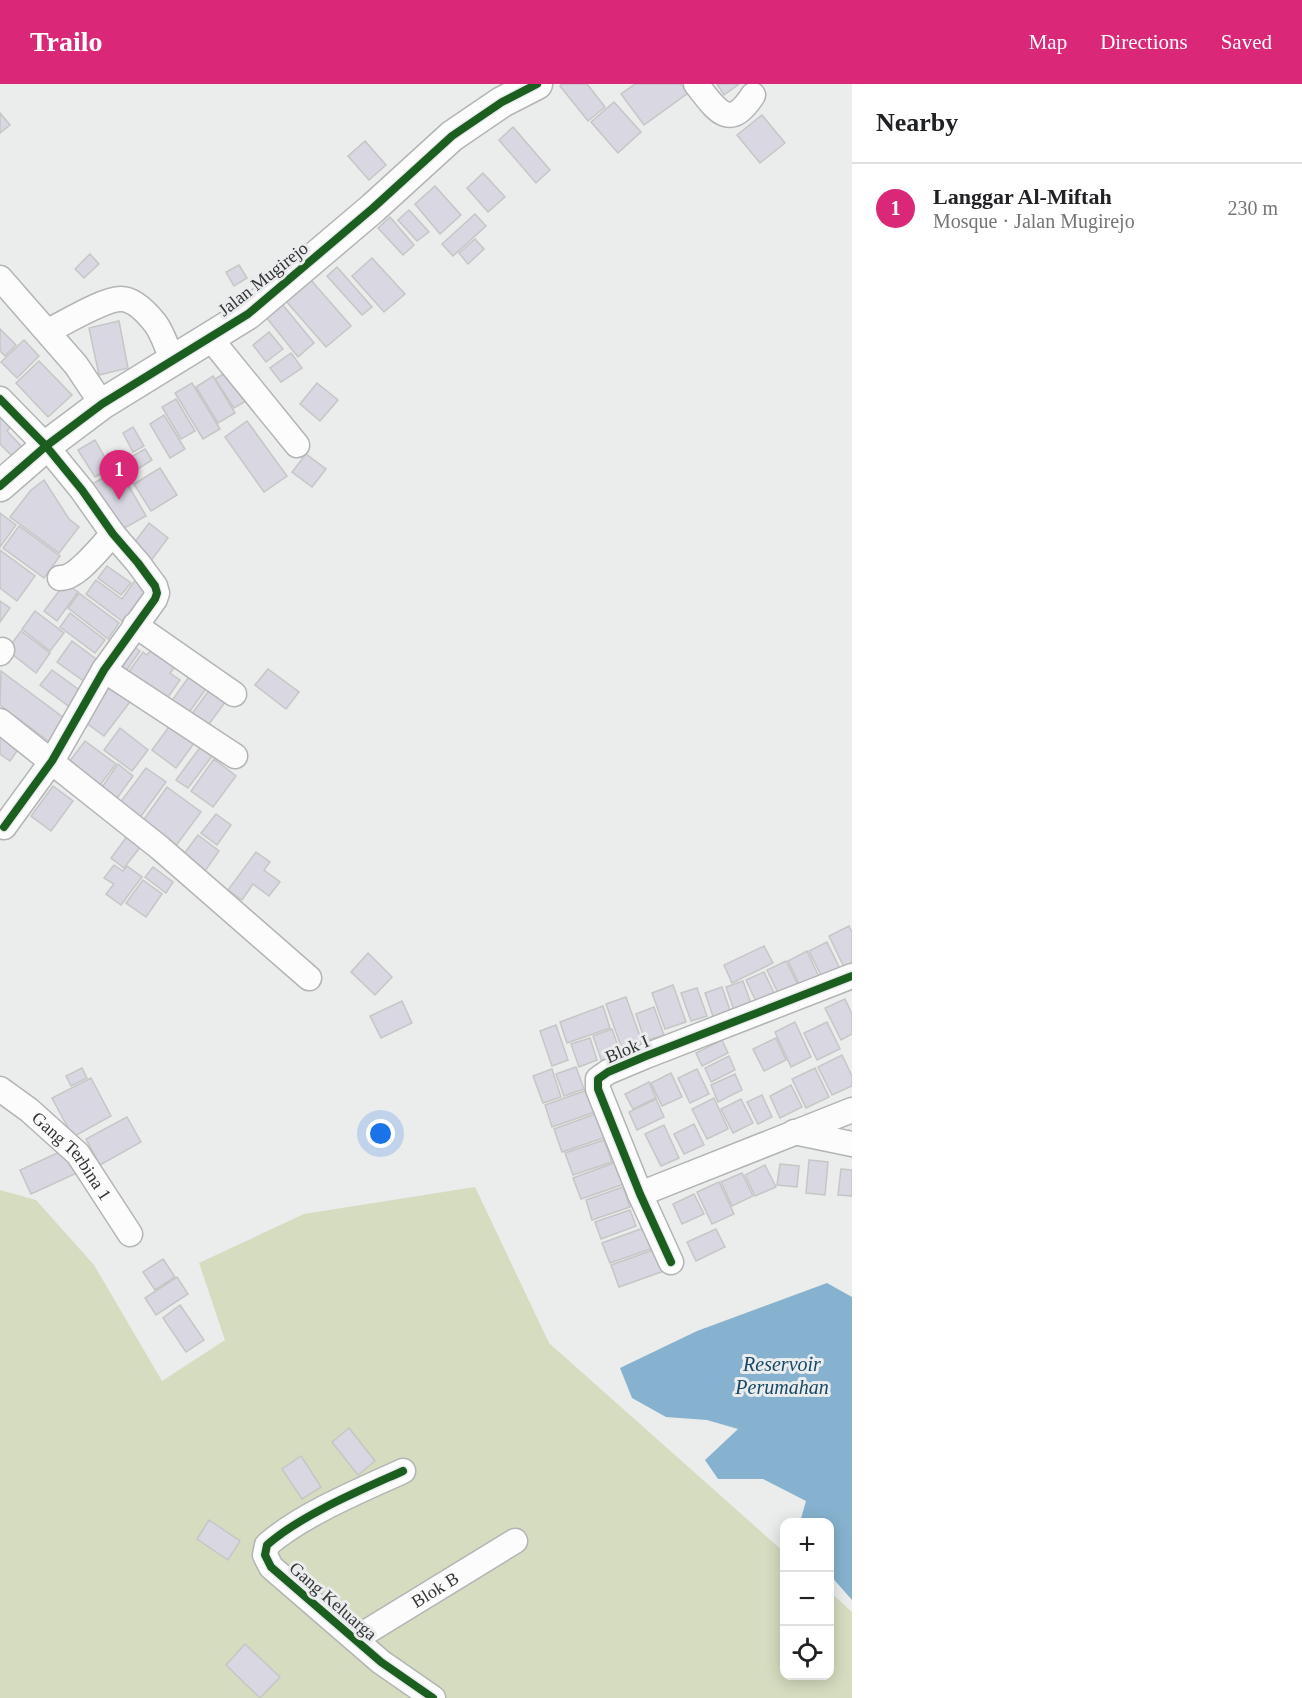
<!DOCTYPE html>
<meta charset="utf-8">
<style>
:root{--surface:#fff;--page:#f6f6f6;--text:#202124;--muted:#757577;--line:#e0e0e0;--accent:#db2777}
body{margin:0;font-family:"Times New Roman",serif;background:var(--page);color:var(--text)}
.controls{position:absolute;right:18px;bottom:18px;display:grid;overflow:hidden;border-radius:12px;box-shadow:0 3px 15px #0003}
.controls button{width:54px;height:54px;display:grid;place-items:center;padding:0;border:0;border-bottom:2px solid var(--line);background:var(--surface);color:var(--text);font:30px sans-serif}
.you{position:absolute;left:381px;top:1050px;width:21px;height:21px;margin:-15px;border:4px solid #fff;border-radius:50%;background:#1a73e8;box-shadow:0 0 0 9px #1a73e833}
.badge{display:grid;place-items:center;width:39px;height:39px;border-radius:50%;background:var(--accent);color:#fff;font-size:20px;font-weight:700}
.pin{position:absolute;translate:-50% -50px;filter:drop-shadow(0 2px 3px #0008)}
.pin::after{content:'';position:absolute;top:32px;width:21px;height:18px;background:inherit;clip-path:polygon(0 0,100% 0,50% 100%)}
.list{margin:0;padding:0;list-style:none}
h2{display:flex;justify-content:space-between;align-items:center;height:78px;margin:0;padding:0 24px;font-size:26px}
h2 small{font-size:20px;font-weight:400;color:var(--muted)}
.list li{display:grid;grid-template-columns:39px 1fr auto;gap:18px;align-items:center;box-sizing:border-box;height:90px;padding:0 24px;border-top:2px solid var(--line)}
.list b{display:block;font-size:22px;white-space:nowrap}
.list p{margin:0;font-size:20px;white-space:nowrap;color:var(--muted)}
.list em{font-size:20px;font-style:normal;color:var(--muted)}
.icon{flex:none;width:33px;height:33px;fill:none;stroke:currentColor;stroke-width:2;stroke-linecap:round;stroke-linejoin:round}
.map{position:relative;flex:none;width:852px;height:1614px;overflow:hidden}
header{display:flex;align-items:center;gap:36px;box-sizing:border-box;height:84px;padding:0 30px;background:var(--accent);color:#fff}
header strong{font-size:28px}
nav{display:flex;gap:33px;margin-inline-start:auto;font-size:21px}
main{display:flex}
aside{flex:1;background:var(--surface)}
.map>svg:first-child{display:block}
</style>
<header>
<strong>Trailo</strong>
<nav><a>Map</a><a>Directions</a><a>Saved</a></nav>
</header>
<main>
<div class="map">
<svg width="852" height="1614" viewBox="0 0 852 1614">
<rect width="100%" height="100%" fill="#ebecec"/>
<polygon fill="#d5dcbf" points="475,1103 549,1259 784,1468 784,1592 830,1592 830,1508 852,1528 852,1614 0,1614 0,1106 36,1116 94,1181 162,1297 225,1256 199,1179 304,1130"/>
<polygon fill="#86b2cf" points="827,1199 852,1213 852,1516 830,1491 830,1438 800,1438 806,1417 763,1395 718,1395 705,1376 738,1345 707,1336 666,1333 632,1314 620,1284 697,1247"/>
<g fill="#d9d8e2" stroke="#c5c6c6" stroke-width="1.5">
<polygon points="562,0 587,0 605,23 588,37 560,2"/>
<polygon points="635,0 681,0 688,9 644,41 621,10"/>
<polygon points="717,0 739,0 724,11"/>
<polygon points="614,18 641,48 618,69 591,38"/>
<polygon points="0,29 10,41 0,49"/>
<polygon points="762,31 785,59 760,79 737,51"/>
<polygon points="513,43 550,86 536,99 499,56"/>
<polygon points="365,57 386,81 369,96 348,72"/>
<polygon points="483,89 505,113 488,128 467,104"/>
<polygon points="435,102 461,131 440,150 415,120"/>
<polygon points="409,126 429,148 417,157 398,136"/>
<polygon points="475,130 486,142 453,172 442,160"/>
<polygon points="390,133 414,161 403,171 378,144"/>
<polygon points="475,155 484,165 468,180 459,169"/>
<polygon points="90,170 99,180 84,194 75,185"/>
<polygon points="372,174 405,210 384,228 352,192"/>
<polygon points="239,181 247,194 234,202 226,188"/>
<polygon points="337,183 372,223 362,231 327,192"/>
<polygon points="310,195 351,242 326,263 286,217"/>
<polygon points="282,220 314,259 298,273 266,233"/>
<polygon points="119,237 128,284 99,291 89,244"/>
<polygon points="0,245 16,261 5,272 0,267"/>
<polygon points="269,248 283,265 266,278 253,261"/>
<polygon points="24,256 39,272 17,294 1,278"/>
<polygon points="291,269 302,284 281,298 270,284"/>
<polygon points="39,277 72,311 48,333 16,299"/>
<polygon points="228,287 246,317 234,324 215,295"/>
<polygon points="213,292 235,329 218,339 196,303"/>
<polygon points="192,299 220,345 203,355 175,309"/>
<polygon points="317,299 338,316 320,337 300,320"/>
<polygon points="176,315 195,347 181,355 162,323"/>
<polygon points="164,331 185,365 170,374 150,340"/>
<polygon points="0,332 14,339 7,347 23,364 13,373 0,360"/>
<polygon points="247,337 287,392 264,408 225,353"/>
<polygon points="133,343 144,362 133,368 123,349"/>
<polygon points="95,356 111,384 95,393 78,366"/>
<polygon points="145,365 152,376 136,386 129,374"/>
<polygon points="306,370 326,385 312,403 292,388"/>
<polygon points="160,384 177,411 151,427 134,400"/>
<polygon points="119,385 146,432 119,447 92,400"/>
<polygon points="44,396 69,435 79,443 59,469 10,433 31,406"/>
<polygon points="0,429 16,441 0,463"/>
<polygon points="149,439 168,454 150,478 131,463"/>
<polygon points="19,442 60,472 44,494 3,464"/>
<polygon points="0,466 35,492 17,517 0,504"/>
<polygon points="107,482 131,499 121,511 98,494"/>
<polygon points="139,491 150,504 126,540 86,510 96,496 122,515"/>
<polygon points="65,499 78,508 57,537 44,527"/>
<polygon points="79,509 119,539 108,555 68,524"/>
<polygon points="0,517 10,524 0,538"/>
<polygon points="35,527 64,549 50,567 22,545"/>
<polygon points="70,529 105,556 95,569 60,543"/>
<polygon points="21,547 50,569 36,589 7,566"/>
<polygon points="72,557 100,578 85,598 57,578"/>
<polygon points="128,559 140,567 124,590 112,581"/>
<polygon points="155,561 178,579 170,589 180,596 164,619 127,590 143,568 147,571"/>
<polygon points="268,585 299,608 286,625 255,601"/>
<polygon points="52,586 82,608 71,624 40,601"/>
<polygon points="1,587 68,637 51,659 0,621"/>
<polygon points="191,590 208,602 185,634 168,622"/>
<polygon points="107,600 130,618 104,652 81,635"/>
<polygon points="210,605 226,617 204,647 188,635"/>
<polygon points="171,640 195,658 176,684 152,666"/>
<polygon points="120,644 148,666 132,687 104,666"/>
<polygon points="0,645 22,660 10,677 0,670"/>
<polygon points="85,657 116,680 97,705 66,682"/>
<polygon points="201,662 213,671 188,704 176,696"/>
<polygon points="214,675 236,692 213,723 191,707"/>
<polygon points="118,680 133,692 115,717 100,706"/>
<polygon points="146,684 166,698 139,735 119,720"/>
<polygon points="53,702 73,717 51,747 31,732"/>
<polygon points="167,703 201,728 175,763 142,738"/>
<polygon points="216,730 231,741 217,761 201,749"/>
<polygon points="128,751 141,762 124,784 111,774"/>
<polygon points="198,751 219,767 205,787 183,771"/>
<polygon points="256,768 270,778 264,786 280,798 269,812 253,800 242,816 228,806"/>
<polygon points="114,781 123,787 127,782 142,793 121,821 106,810 114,800 104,794"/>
<polygon points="153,783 173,798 166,809 145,793"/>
<polygon points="143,796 162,810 146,833 126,819"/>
<polygon points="849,842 852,848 852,879 844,883 829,852"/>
<polygon points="827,858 842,889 824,897 809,867"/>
<polygon points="764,862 773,879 732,899 724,881"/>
<polygon points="807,867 819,893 800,902 788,877"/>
<polygon points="368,869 392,893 375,911 351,888"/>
<polygon points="786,877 799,903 780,913 767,886"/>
<polygon points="764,888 778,917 760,926 746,896"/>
<polygon points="743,897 754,928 737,935 726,903"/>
<polygon points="673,901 686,938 665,945 652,909"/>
<polygon points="722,903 733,935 716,941 705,909"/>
<polygon points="697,904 707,932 691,937 681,909"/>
<polygon points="626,913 642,958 622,965 606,920"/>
<polygon points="845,915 852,930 852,950 841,956 825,924"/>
<polygon points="402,917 412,939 381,954 370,932"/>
<polygon points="603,922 610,944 567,959 560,938"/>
<polygon points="654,923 664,951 645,957 636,930"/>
<polygon points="795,938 811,973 791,983 775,948"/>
<polygon points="827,938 840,965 817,976 804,949"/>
<polygon points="556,941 568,976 552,982 540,947"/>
<polygon points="612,945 621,971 602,978 593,952"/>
<polygon points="590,954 597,976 579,983 571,960"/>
<polygon points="776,954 786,976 764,987 753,965"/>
<polygon points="722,956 728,969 702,982 696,969"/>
<polygon points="842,971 852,992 852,1002 832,1011 818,983"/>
<polygon points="729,972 735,986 711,998 705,984"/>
<polygon points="576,983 584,1005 564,1012 556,990"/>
<polygon points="82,984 87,994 71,1002 66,992"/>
<polygon points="815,984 829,1013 806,1024 792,995"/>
<polygon points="552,985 561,1013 543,1019 533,992"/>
<polygon points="697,985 709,1010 690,1019 678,994"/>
<polygon points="671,989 682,1013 662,1022 651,999"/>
<polygon points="735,990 742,1006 718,1018 711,1001"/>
<polygon points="91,994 111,1032 73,1053 52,1014"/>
<polygon points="649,998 656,1014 633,1025 625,1010"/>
<polygon points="791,1001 802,1023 780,1034 770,1012"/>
<polygon points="590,1005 598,1027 552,1043 545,1021"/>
<polygon points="762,1011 772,1033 758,1040 747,1018"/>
<polygon points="714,1014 728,1045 707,1055 692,1025"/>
<polygon points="656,1015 664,1033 637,1046 629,1028"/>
<polygon points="741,1015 753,1039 733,1049 721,1025"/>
<polygon points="601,1028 609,1052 562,1068 554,1045"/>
<polygon points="127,1033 141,1058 100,1081 86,1055"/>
<polygon points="694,1040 704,1061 684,1070 674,1050"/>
<polygon points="664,1041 679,1074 661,1082 645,1050"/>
<polygon points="604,1056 612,1078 573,1091 565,1069"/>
<polygon points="66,1065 77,1089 31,1110 20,1086"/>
<polygon points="622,1076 630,1098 581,1115 573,1094"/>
<polygon points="809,1076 828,1078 825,1111 806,1109"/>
<polygon points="780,1080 799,1082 797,1103 777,1101"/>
<polygon points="765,1081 776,1103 755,1112 745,1091"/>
<polygon points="841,1085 852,1086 852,1112 838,1111"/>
<polygon points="742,1089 753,1112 732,1122 721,1098"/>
<polygon points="719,1098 734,1130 712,1140 697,1108"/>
<polygon points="623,1103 630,1123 592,1136 586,1116"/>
<polygon points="694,1110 704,1130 682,1140 673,1120"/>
<polygon points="630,1126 636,1142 601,1155 595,1138"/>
<polygon points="646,1143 653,1164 610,1179 602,1159"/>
<polygon points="716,1145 725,1163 696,1177 687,1158"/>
<polygon points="656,1165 664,1187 619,1203 611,1181"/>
<polygon points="163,1175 175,1193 155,1206 143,1188"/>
<polygon points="177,1193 188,1210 156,1231 145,1214"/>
<polygon points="180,1221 204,1256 186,1268 163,1234"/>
<polygon points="349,1344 375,1377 358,1391 332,1358"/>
<polygon points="301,1372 321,1403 302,1415 282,1385"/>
<polygon points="209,1436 240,1457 228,1476 197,1455"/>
<polygon points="245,1560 280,1593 260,1614 226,1581"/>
</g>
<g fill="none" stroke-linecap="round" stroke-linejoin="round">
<g stroke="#b3b4b5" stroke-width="27">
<g id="minor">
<path d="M696,0C716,25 729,49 753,11"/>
<polyline points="0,194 76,281 102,320"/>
<path d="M48,247C65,239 103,215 121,215C134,215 147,229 155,239C163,249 167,265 173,277"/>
<polyline points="210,254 297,361"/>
<polyline points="0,315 46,362 82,406 113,450 138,479 155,502 157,509 155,515 104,586 52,677 4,743"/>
<path d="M60,494C77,495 101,462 113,450"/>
<polyline points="135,541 234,610"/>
<polyline points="0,569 2,566"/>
<polyline points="104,586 235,672"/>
<polyline points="0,637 160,764 309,894"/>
<path id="s1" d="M0,1005L29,1026L78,1070L130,1150"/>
<polyline points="794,1048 852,1060"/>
<polyline points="640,1110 852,1026"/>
<polyline points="671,1178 640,1110 598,1005 598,995 608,988 646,972 852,892"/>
<path d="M403,1387C361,1406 301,1431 267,1461L265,1471L271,1483L381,1578L433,1614"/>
<path id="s2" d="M355,1555L515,1457"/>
</g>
</g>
<g stroke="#b3b4b5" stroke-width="33">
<polyline id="tertiary" points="0,402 46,362 102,320 248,230 373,124 452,52 502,18 537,0"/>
</g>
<use href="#minor" stroke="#fcfcfc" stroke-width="24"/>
<use href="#tertiary" stroke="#fcfcfc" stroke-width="30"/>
<g stroke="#eaeced" stroke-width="11">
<g id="cycleway">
<polyline points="0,315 46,362 82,406 113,450 138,479 155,502 157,509 155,515 104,586 52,677 4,743"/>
<polyline points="0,402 46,362 102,320 248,230 373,124 452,52 502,18 537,0"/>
<polyline points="671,1178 640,1110 598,1005 598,995 608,988 646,972 852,892"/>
<path d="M403,1387C361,1406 301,1431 267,1461L265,1471L271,1483L381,1578L433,1614"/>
</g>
</g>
<use href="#cycleway" stroke="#1b5e20" stroke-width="8"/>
</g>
<g text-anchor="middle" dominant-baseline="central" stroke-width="6" stroke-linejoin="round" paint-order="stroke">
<g font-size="18" fill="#333434" stroke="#eaeced">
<text transform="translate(263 195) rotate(-38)">Jalan Mugirejo</text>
<text transform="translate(627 965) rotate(-23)">Blok I</text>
<text stroke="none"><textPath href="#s1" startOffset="99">Gang Terbina 1</textPath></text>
<text stroke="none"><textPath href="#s2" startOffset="94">Blok B</textPath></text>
<text transform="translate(333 1517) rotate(41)">Gang Keluarga</text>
</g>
<g font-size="20" font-style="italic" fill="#174865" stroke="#eaeced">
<text x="782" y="1280">Reservoir<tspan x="782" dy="23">Perumahan</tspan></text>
</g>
</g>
</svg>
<div class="controls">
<button>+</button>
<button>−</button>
<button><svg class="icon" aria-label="locate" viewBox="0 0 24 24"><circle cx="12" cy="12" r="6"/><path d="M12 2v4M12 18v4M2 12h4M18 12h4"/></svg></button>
</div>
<div class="you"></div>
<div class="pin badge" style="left:119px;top:416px">1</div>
</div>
<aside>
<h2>Nearby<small></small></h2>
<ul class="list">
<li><span class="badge">1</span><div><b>Langgar Al-Miftah</b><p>Mosque · Jalan Mugirejo</p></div><em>230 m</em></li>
</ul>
</aside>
</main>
